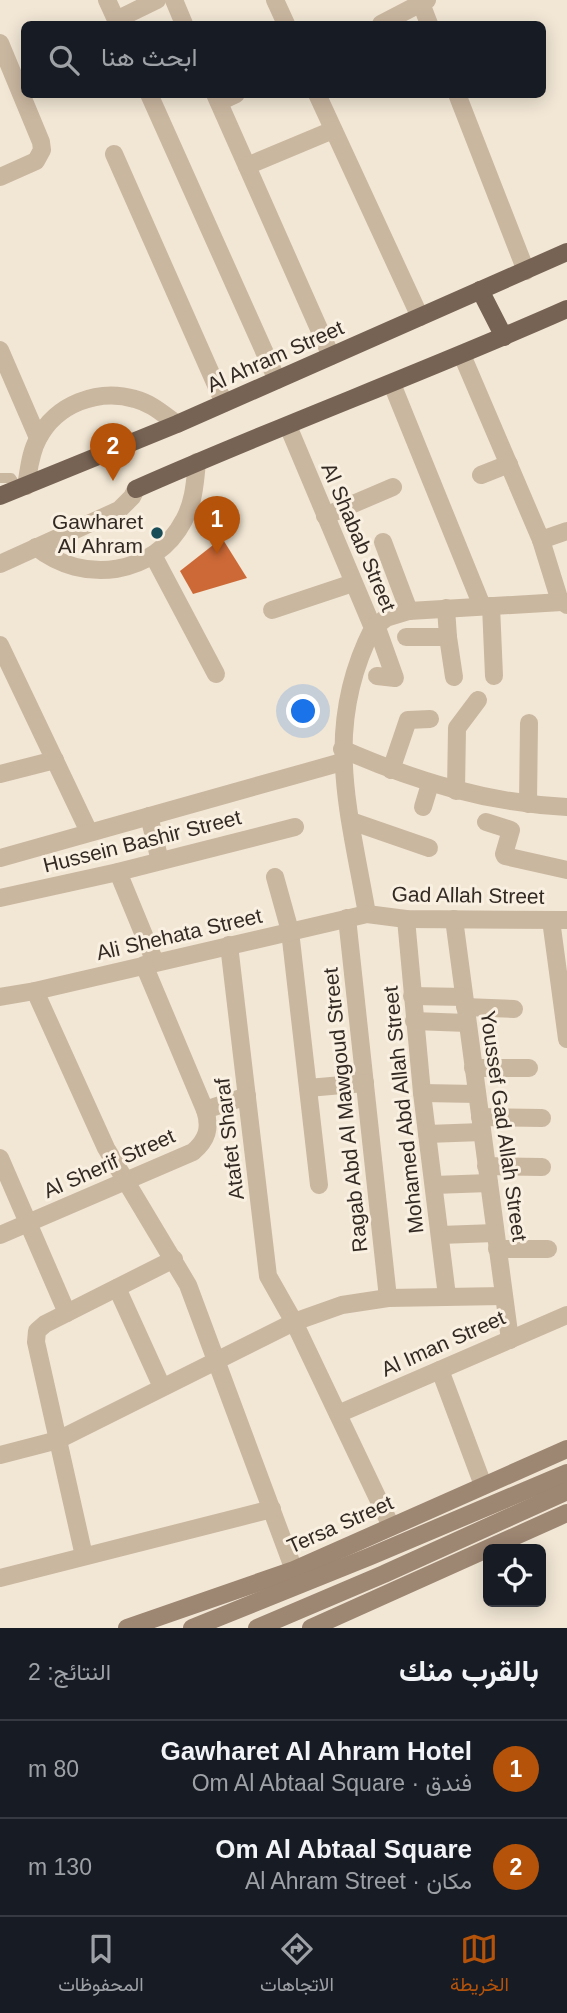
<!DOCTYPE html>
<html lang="ar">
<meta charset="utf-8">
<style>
:root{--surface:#171b24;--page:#242831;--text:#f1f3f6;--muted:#9ea1a6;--line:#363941;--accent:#b45309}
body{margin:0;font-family:Helvetica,Vazirmatn,sans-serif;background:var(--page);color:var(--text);direction:rtl}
.controls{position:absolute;right:21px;bottom:21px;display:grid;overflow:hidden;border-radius:10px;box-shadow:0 4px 18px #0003}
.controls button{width:63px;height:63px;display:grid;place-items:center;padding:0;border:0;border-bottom:2px solid var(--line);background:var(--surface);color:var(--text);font:35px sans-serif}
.you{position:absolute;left:304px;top:712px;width:24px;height:24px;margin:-18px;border:5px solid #fff;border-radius:50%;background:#1a73e8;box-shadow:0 0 0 10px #1a73e833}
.badge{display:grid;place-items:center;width:46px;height:46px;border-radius:50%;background:var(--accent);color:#fff;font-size:23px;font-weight:700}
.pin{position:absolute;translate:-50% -58px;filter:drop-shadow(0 2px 4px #0008)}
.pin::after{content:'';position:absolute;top:37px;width:24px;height:21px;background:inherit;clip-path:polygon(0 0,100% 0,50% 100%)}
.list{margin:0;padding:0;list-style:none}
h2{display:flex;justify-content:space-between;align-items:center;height:91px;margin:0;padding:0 28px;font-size:30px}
h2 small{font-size:23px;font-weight:400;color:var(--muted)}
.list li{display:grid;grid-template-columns:46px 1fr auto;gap:21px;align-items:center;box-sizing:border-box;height:98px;padding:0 28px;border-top:2px solid var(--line)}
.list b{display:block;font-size:26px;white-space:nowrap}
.list p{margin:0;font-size:23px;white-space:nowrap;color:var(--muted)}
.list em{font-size:23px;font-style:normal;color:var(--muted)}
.icon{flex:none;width:38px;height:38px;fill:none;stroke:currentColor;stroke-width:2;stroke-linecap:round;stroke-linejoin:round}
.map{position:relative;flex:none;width:567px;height:1628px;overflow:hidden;direction:ltr}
.search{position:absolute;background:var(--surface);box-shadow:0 4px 18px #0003;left:21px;right:21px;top:21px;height:77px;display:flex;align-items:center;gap:18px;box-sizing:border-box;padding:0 24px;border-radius:10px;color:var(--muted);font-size:26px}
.sheet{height:287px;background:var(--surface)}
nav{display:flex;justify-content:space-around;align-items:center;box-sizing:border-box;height:98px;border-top:2px solid var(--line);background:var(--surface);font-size:19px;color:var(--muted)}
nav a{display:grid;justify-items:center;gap:4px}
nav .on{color:var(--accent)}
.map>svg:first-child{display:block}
</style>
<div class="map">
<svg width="567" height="1628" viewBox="0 0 567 1628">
<rect width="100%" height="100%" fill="#f2e7d5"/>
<polygon fill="#cd6937" points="222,538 247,578 193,594 180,571"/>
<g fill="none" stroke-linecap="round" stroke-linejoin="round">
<polyline stroke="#cab7a0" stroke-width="10" points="0,478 11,478 18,489"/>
<g stroke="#cab7a0" stroke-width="18">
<polyline points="107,0 118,24"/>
<polyline points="174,0 184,24"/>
<polyline points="275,0 286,24"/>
<polyline points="421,3 429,24"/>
<polyline points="116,20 157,0"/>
<polyline points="381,24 427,0"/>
<polyline points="0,43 41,142 42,150 36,161 0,177"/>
<polyline points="149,94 277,380"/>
<polyline points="215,94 331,356"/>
<polyline points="317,94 420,317"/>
<polyline points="457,94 526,271"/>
<polyline points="219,102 236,94"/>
<polyline points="114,154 224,403"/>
<polyline points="247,166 333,130"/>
<polyline points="0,350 38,438"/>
<polyline points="462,355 541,540 559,598 567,605"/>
<polyline points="392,384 482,606"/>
<path d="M288,426L373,628C322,728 349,810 367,914"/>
<polyline points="481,475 509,464"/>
<path d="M26,486C29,470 30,453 38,439C56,404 98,388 135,399C151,403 163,414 177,424"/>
<polyline points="325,516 393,487"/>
<polyline points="541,540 567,531"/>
<polyline points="383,542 409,611"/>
<path d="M36,547C83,585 155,576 184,520C194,502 195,482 197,462"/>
<polyline points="153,555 216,674"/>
<polyline points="0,564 119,510 132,497 136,489"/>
<polyline points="491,606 494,676"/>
<polyline points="446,608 448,637 454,677"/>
<polyline points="272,610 353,583"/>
<polyline points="376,625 395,678 377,676"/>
<polyline points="373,628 386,618 409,611 562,602"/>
<polyline points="406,637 448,637"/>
<polyline points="0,645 89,832"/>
<path d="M342,749C415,781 487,803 567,807"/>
<polyline points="391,770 408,720 430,719"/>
<polyline points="0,774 55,760"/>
<polyline points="456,791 457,728 478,700"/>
<polyline points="528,804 529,723"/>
<polyline points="423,807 430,784"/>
<polyline points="149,816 160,861"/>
<polyline points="351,821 429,848"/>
<polyline points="486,822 511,830 504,854 505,856 567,870"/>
<polyline points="0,858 342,762"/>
<polyline points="118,872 155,962"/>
<polyline points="275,877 290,931 319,1185"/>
<polyline points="0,898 118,872 295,827"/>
<polyline points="347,918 388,1298"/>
<polyline points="406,919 422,1093 447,1296"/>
<polyline points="454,919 510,1340"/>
<polyline points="551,920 567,1039"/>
<polyline points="229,945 268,1276 294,1322 391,1526"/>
<polyline points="35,991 106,1148 188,1285 294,1570"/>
<polyline points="412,996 464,997"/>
<polyline points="0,997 35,991 367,914 406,919 567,920"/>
<polyline points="465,1007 514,1009"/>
<polyline points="414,1021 467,1023"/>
<polyline points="473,1068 529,1068"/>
<polyline points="308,1088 365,1083"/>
<polyline points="422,1093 477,1094"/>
<polyline points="205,1110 247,1096"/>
<polyline points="480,1117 542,1118"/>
<polyline points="427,1134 482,1132"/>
<polyline points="0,1158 67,1313"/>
<polyline points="486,1166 542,1167"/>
<polyline points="434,1185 489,1183"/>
<path d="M0,1235L193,1152C207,1140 211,1128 205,1110L144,965"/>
<polyline points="440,1235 495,1233"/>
<polyline points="497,1249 548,1249"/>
<polyline points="117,1288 162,1387"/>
<polyline points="440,1370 483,1485"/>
<polyline points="338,1414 567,1315"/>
<polyline points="0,1455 58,1440 294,1322 342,1305 388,1298 503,1296"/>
<polyline points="84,1556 36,1342 37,1331 45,1324 174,1259"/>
<polyline points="0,1578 272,1509"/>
</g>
<g stroke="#9d8672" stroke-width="18">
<polyline points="127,1628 294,1570 567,1449"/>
<polyline points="192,1628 371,1556 567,1473"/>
<polyline points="257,1628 384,1574 567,1491"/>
<polyline points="311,1628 567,1513"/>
</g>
<g stroke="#776354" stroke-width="18">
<polyline points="480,290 504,337"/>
<path d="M136,489C278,426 425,372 567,309"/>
<polyline points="0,496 177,424 567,252"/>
</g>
</g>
<circle fill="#184d57" stroke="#faf0e1" stroke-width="2.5" cx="157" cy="533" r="7"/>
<g text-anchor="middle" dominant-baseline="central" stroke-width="6" stroke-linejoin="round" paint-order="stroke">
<g font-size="21" fill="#332a24" stroke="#faf0e1">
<text transform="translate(275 356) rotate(-24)">Al Ahram Street</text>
<text transform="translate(359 537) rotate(67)">Al Shabab Street</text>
<text transform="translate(142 841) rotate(-14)">Hussein Bashir Street</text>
<text transform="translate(468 895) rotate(1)">Gad Allah Street</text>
<text transform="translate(179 934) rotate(-13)">Ali Shehata Street</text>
<text transform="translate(345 1110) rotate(-96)">Ragab Abd Al Mawgoud Street</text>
<text transform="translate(403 1110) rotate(-96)">Mohamed Abd Allah Street</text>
<text transform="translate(504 1126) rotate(82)">Youssef Gad Allah Street</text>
<text transform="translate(229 1139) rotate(-97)">Atafet Sharaf</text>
<text transform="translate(109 1163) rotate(-24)">Al Sherif Street</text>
<text transform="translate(443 1343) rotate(-24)">Al Iman Street</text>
<text transform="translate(340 1524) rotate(-24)">Tersa Street</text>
</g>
<g font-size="21" fill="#332a24" stroke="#faf0e1" text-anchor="end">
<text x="143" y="521">Gawharet<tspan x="143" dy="24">Al Ahram</tspan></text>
</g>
</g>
</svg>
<div class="controls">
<button><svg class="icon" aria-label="locate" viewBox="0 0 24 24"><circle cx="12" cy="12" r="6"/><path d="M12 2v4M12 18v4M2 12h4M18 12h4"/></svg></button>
</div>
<div class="you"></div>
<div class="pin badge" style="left:217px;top:554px">1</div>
<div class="pin badge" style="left:113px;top:481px">2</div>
<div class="search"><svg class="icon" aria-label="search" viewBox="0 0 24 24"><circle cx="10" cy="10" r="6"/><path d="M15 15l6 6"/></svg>ابحث هنا</div>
</div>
<section class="sheet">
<h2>بالقرب منك<small>النتائج: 2</small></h2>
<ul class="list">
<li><span class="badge">1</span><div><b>Gawharet Al Ahram Hotel</b><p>فندق · Om Al Abtaal Square</p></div><em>80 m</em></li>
<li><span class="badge">2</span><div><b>Om Al Abtaal Square</b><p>مكان · Al Ahram Street</p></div><em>130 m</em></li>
</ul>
</section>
<nav>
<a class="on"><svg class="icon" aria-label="map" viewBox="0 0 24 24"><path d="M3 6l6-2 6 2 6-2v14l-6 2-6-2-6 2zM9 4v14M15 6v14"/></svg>الخريطة</a>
<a><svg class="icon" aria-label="directions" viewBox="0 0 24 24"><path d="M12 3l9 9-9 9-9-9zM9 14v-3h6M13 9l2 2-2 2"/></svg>الاتجاهات</a>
<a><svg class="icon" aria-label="saved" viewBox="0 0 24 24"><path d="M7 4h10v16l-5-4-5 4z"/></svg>المحفوظات</a>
</nav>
